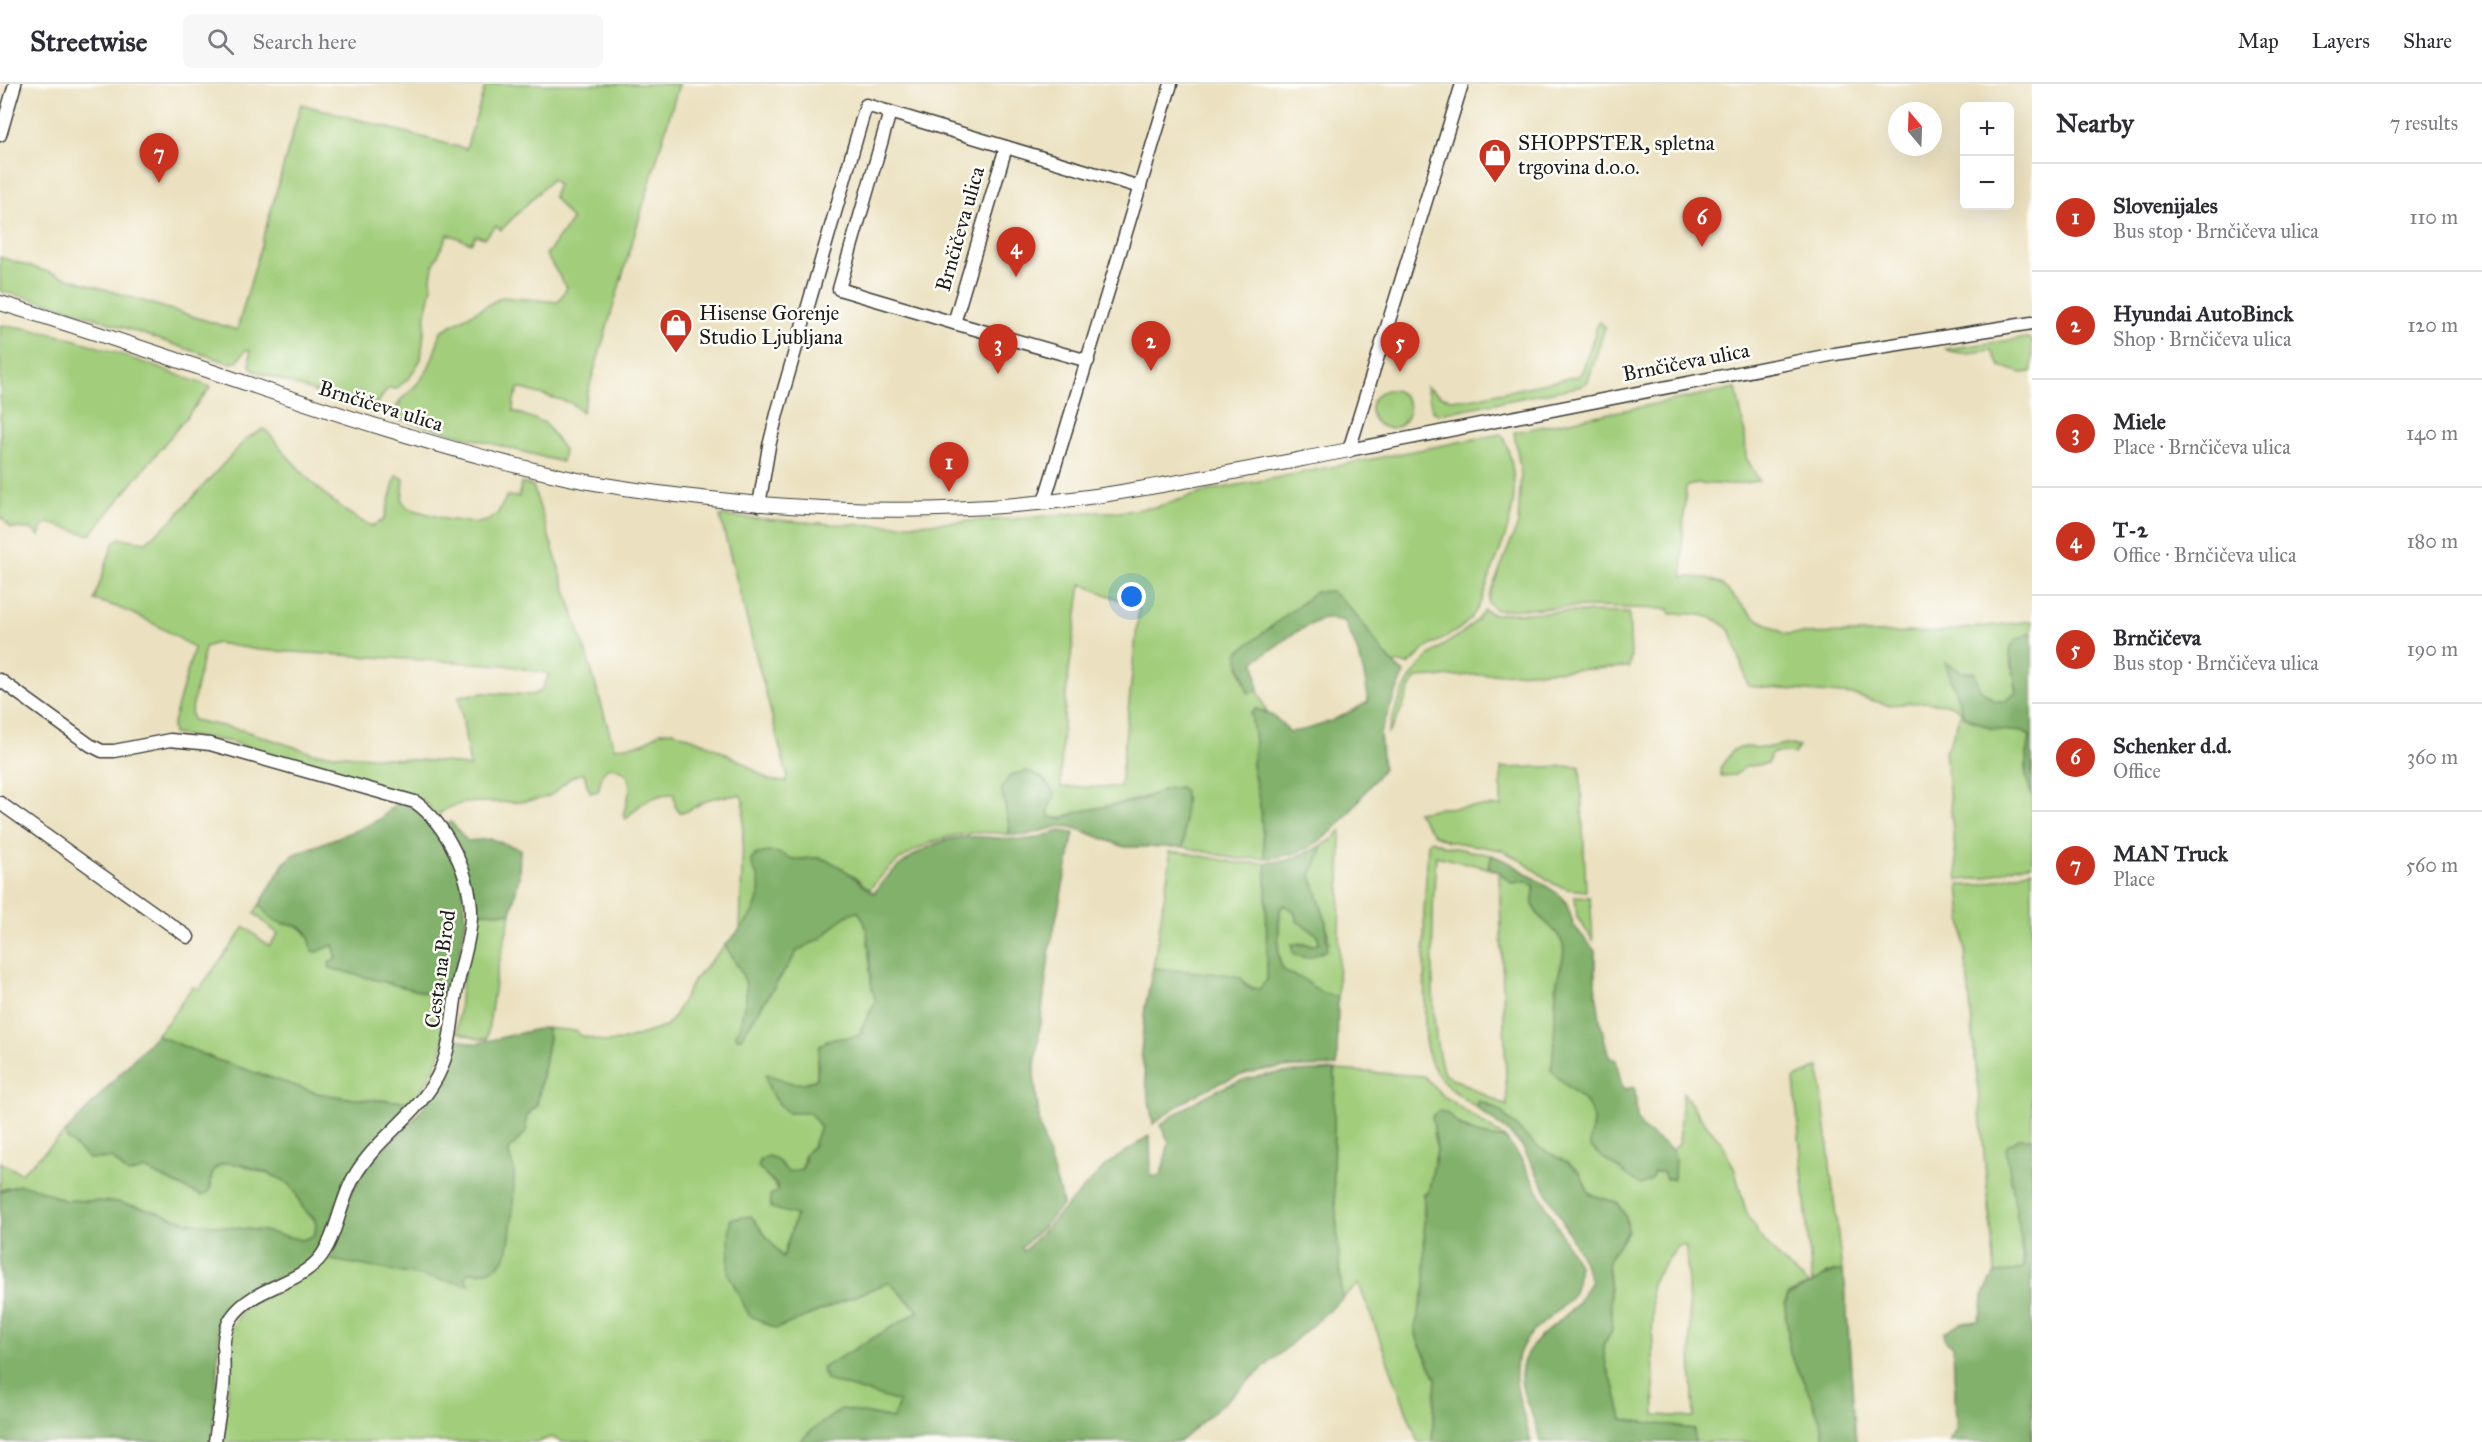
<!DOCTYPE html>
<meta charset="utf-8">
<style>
:root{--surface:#fff;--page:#f7f7f7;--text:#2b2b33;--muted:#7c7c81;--line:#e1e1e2;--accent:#c8321e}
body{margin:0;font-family:"IM FELL Great Primer",serif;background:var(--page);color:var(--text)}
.controls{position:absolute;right:18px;top:18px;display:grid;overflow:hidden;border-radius:9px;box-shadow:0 6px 24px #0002}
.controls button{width:54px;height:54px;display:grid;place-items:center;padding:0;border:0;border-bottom:2px solid var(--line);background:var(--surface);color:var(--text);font:30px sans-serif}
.compass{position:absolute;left:1888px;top:18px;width:54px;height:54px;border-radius:50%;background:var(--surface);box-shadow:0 6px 24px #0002;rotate:341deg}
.you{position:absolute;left:1132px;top:513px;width:21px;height:21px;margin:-15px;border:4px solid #fff;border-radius:50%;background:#1a73e8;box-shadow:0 0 0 9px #1a73e833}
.badge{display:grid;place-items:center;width:39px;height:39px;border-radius:50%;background:var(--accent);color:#fff;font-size:20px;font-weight:700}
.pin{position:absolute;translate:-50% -50px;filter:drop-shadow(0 2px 3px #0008)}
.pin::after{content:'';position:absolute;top:32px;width:21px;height:18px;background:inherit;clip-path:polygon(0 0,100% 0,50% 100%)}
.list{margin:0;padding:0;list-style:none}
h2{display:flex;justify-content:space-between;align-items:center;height:78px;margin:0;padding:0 24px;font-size:26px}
h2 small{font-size:20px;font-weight:400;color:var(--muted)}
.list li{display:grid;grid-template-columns:39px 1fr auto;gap:18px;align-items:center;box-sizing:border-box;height:108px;padding:0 24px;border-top:2px solid var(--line)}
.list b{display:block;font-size:22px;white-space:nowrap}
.list p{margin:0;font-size:20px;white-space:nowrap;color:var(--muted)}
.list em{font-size:20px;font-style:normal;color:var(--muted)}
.icon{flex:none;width:33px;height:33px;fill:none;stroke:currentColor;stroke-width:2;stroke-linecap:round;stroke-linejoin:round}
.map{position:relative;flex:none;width:2032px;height:1358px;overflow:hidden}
header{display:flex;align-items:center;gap:36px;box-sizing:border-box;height:84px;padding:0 30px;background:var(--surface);border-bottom:2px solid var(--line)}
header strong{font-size:28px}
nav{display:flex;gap:33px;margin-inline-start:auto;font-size:21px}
.search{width:420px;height:54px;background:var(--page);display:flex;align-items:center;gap:15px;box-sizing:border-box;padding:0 21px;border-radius:9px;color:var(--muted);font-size:22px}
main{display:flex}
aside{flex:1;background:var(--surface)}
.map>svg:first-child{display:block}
</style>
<header>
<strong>Streetwise</strong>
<div class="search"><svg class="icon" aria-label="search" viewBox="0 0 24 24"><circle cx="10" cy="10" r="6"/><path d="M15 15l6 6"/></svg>Search here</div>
<nav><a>Map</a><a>Layers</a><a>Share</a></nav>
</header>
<main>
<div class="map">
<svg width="2032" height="1358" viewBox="0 0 2032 1358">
<rect width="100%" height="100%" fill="#fdfcf7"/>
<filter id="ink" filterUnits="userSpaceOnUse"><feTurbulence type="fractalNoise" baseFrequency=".0167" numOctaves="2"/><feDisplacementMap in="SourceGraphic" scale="12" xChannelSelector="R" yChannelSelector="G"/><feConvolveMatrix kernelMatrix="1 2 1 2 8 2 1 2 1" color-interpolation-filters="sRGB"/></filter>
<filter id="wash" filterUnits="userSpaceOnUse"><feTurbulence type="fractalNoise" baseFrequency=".008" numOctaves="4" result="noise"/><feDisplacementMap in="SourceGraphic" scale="24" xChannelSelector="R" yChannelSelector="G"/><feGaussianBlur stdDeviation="1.35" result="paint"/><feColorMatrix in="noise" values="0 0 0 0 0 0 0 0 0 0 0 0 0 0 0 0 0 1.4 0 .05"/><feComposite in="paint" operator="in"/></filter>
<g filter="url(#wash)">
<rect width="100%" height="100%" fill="#ebe1c0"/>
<g fill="#a2ce7b" stroke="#5f754c" stroke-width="1.5" fill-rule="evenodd">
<path d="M486,0H679L582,328L571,319L519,304L514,315L513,327L545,339L564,366L562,378L398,335L391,328H396L397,321L401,320L399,317C428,293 431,282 441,247L502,213L558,218L567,204L546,171L572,136L553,112L558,101L552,95L501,146L496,142L484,154L476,151L471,159L448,150L433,182L431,194L432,203L426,230L421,275L410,293L396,305L388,304L374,324L364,325L255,287L250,282V267L246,265L237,278L229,279L60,222L0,207V173L237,246L301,20L466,65Z"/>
<polygon points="1599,237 1605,243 1588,297 1582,302 1439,330 1433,328 1426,303 1441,312 1451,315 1471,315 1578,292 1582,288"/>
<path d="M0,241C69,247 145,280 211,303L90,451L48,439L42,443L39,452L31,445L11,444L0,432Z"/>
<path d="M2027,254L2032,256V288L2022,289L2000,282L1991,266C1976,268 1961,272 1946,265Z"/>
<path d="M1736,304L1745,350L1746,373L1759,397L1728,401L1696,399L1686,403L1682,462L1683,493L1707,494L1720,499L1754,533L1785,550L1935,548L2032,537V550H2028L2009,566L2017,608L2005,617H1995L1980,605L1973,588H1962L1946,579L1964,632L1992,645L2023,648L2030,652L2026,677V693L2032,712V781L2017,782L1984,794L1958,796L1945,667L1950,660L1961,628L1955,623L1946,620L1923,618L1888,621L1853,611L1748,602L1732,550C1719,529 1692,529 1670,530L1669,525L1580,523L1496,526L1488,519L1489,512L1518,440L1521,389L1514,348Z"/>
<circle cx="1390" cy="325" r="19"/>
<path d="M264,345C275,354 282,367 292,377C314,402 341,429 372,442L384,436L396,391L404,395L402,417L408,424L445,435L476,439L487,437L497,430L507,412L519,413L521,399L533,402L591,585L614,664L644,659L660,648L673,647L705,659L742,678L769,696L786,698L787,691L720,432L831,440L893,441L1013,435L1089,428H1119L1156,423L1208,407L1500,350L1503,352C1525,404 1511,440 1491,489C1485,505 1482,522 1470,535C1457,550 1439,555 1424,566C1418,571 1414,578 1407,581L1397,578L1394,581L1386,575L1367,544L1315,508L1250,561L1241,565L1239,583L1248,608L1258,607L1267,628L1256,625L1251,630L1255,658L1252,681L1260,720L1265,774L1237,775L1184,763L1183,722L1186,714L1165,705C1139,718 1110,721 1082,727C1069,730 1064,736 1050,733L1048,726L1055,710L1041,692L1003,715L1006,722L1010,746L1007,750C952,743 904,762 869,806L858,795L822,774L791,775L756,770L751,776C752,784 755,786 758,793C765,810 752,834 740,846L744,718L740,711L712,714L685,728H679L675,722L674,710C655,709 637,721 626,735L623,732C626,717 639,693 619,685C616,684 609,682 606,685C600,689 601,700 598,707L591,709L588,704L584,689C568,692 565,700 554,709C548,714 535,716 527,717C501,722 459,710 438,731L422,716L409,711L227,657L173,650L172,642L194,564C166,545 127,524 94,516L113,460L119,454L146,458L173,435L247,354ZM1081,500L1139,524L1120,703H1061C1060,635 1072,567 1081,500ZM216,559L259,566L505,581L549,590L542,606L533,611L484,609L459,612L470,683L446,678L313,669L242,646L193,636L191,629L205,563Z"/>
<path d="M1484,526L1493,530L1562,528L1629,529L1631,571L1629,583L1416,594C1408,606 1396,643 1388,649C1396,619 1409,587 1434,568C1454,553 1469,548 1484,526Z"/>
<polygon points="1787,660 1799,663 1794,670 1777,668 1770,671 1769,679 1745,683 1735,691 1721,692 1720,684 1733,666 1745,663 1765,664"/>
<polygon points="1580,682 1586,807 1568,805 1554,800 1520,776 1501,766 1448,757 1434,751 1417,728 1440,724 1501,722 1501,684"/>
<path d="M1341,746L1338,912C1324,912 1317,906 1306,897C1300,891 1291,893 1285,888C1274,876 1280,840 1280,825L1284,821L1290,822L1304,841L1318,851L1319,858L1314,861L1299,859L1315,871L1329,860L1326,838L1311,791L1321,770L1322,762L1333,755Z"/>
<path d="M1432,756L1445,762L1492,771L1488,784L1436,772C1433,809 1432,846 1433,884C1433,918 1433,956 1444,990L1507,1022L1499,788L1512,799L1527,797L1534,802C1535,809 1532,814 1533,821C1538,838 1558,843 1563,861C1566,873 1559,885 1557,897C1553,926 1557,956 1551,985C1561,1002 1590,1013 1593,1034C1594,1043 1589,1052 1590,1062L1598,1070L1641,1100L1653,1088H1663L1673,1095L1675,1074L1672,1066L1679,1060L1683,1008L1699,1032L1722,1059L1734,1084L1746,1127L1758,1150L1782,1177L1809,1200L1788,1211L1785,1221L1790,1270L1811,1313L1823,1345L1824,1358H1695L1694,1345L1622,1336L1615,1305L1606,1282L1603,1261L1612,1246L1608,1176L1628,1147L1626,1133L1618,1119L1589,1110L1580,1089L1536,1062L1499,1026L1485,1018L1476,1020V1023C1446,1002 1431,993 1425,956L1424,830L1428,758ZM1678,1162H1686L1694,1333L1655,1331L1651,1199Z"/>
<path d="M1169,768H1182L1237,779H1266L1267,896L1259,906C1247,903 1243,895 1232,891L1153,884L1170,776Z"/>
<polygon points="2032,786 2032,1054 2019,1054 2021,1165 2024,1184 2010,1188 1995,1189 1959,801 1980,801"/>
<polygon points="1575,812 1590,813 1593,856 1577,833"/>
<path d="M260,820C278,851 305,826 313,867L317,868L333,861L337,874L332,876L330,884L442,913L451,911C444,959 443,977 414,1018L354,1015L317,1009L217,976L156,951L171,934L192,903L199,905L245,843L269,862L278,850L254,829Z"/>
<polygon points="475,828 511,829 496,892 487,955 478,955 457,948 461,905"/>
<path d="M858,828C875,845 865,894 876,917L861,944V949L857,952L827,956L817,978V995C802,1001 793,1002 778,994L773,1014L788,1029L810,1028L820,1042L813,1062L804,1071L802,1085L788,1088L776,1075L768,1072L765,1090C778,1102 785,1117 796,1131L782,1175L751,1132L776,1245L889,1198L919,1228L826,1296L900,1318L893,1335L842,1325L812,1346L799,1358H561L552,1353L537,1358H218L228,1314L229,1250L243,1225L326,1175L469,1200L465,1194L469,1188L480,1189L507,1167L514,1085L509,1078V1066L526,1047C524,1035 527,1030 537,1022L549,953L546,944L576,947L582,952L605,958L621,957L665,943L673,934L694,896L725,861C738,884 752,897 744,923C741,933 742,941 736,951L741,954L798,866L822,854L837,839L851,829Z"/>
<polygon points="1819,983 1842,1187 1827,1189 1821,1195 1812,1198 1794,995"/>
<path d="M1335,986L1424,992L1441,1010L1506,1055C1484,1053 1466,1047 1450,1033L1433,1049L1437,1066L1428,1109H1424L1425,1203L1415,1244L1418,1257L1436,1294L1432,1358H1418L1359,1200L1342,1215L1333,1089Z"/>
<path d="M65,1049L68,1056L97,1075L112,1074L128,1090L145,1085L190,1107L211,1104C208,1067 239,1079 261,1088C269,1091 279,1093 287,1098C297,1105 297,1116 304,1125C314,1139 319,1131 314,1152L302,1156L263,1147L187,1138L151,1126L117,1118L64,1116L32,1103L7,1104L0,1106V1078L21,1089Z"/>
</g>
<g fill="#81b16b" stroke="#4e6644" stroke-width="1.5">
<path d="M1331,507C1365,531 1373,565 1404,589L1380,649L1383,685C1349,726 1327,773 1265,774L1260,720L1252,681L1255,658L1251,630L1255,625C1272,629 1278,635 1290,648C1319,645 1343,632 1368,618C1366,589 1357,562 1344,537L1323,534L1296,548L1255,577L1258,607L1248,609L1237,569L1316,508Z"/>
<polygon points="2028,550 2032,550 2032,712 2026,693 2026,677 2030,652 2023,648 1992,645 1964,632 1945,578 1962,588 1974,588 1980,605 1995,617 2005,617 2017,608 2009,566 2015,556"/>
<path d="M1026,687C1042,692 1045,696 1055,710L1048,726L1050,733L1062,735L1077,728L1141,716L1165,705L1180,703L1185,707L1184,763H1125L1072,743L1060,742L1027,751L1007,750L1010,746L1001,704L1011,691Z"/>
<path d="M398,717L419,725L437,744L462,795L466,836L451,911L442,913L330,884L329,879L337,874L333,861L317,868L312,867C308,832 293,847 272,835C267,832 263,825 260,820L284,779L295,770L364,743L380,735Z"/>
<polygon points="451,738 467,757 491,755 520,765 519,793 511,829 475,828 445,742"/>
<path d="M1061,747L1074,749L1050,864L1034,990L1040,1043L1063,1120L1044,1142L1021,1164L1024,1167L1105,1082L1150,1051L1151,1093L1161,1091L1169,1058L1160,1041C1188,1021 1221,1000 1255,993C1279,987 1310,988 1335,986L1333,1089L1342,1215L1179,1358H799L812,1346L842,1325L893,1335L899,1318L826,1296L822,1284L919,1227L889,1198L776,1245L749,1231L728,1189L730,1135L751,1132L783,1174L796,1131L771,1124L770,1111L778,1108V1102L758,1083L760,1076L768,1072L776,1075L788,1088L802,1085L805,1077L804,1071L813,1062L820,1042L810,1029H788C775,1016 767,1008 766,990C788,997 793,1004 817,995L819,963L827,956L857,952L861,949V945L876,917C865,894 875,845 858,828L851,829L837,839L822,854L798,866L741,954H737L736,951C742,941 741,934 744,923C752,896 738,884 725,861C742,844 763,824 759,797C757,789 752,784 751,776C757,768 772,766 782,770C785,771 787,774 790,774C800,778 813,771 823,775C844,781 857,798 874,809C892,782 931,755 965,753C987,751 1008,757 1030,755C1040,754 1050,749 1061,747Z"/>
<path d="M1322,762L1321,770L1311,791L1326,838L1327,866L1308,874L1294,871L1291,860L1314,861L1319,858L1318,851L1297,837L1294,827L1284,821L1280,825C1280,840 1274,875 1284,886C1289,892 1298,891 1305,896C1316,905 1323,912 1338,912L1337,982C1313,983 1287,982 1264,986C1224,992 1184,1015 1153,1040L1141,968L1145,923L1153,884L1232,891L1241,894L1247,903L1259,905L1267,896L1266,779L1288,776Z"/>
<path d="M1492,771L1512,780L1560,811L1566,818L1574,842L1595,867V901L1601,941L1609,973L1616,976L1622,1003L1626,1005L1633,1003L1635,1006L1637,1034L1643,1045L1672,1066L1675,1074L1674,1095H1666L1663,1088H1654L1651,1096L1641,1101L1598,1070L1590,1062C1589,1052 1594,1043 1593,1034C1590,1013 1561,1002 1551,985C1557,956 1553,926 1557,897C1559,885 1566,873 1563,861C1558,843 1538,838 1533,820C1532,814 1535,809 1534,802L1527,797L1512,799L1499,788L1488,784Z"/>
<path d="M542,944H546L549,953L536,1022C527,1030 524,1035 527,1047L509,1066C509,1075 513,1081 514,1088C514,1105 512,1160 505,1173C498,1187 483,1189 469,1188L465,1194L470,1201L326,1175C336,1149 344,1120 357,1097C369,1075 389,1059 407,1042C431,1018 449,987 456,954L470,959H479Z"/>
<path d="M156,951L217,976L317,1009L354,1015L414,1018L337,1120L320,1166L301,1185L249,1208L236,1220L219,1249L216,1310L211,1358H0V1107L19,1101L32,1103L64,1116L117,1118L151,1126L187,1138L263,1147L302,1156L314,1152C315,1147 318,1139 314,1134C312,1131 306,1129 304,1125C297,1116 297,1104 286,1098C273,1090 233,1074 220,1081C207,1088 214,1099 208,1109L202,1112L145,1085L128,1090L112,1074L89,1075L68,1056L65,1049Z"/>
<path d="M1479,1017L1499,1026L1536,1062L1568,1079L1580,1089L1589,1110L1618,1119L1626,1133L1628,1147L1608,1176L1612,1246L1603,1261L1606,1282L1615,1305L1622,1335L1694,1345L1695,1358H1540C1538,1336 1520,1313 1521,1291C1523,1257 1553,1246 1573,1224C1580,1217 1585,1206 1591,1197L1581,1172L1522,1062L1509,1049L1476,1023Z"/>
<path d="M1438,1027C1449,1027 1454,1038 1462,1043C1475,1051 1491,1054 1506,1055L1521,1075L1578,1181C1582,1234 1528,1229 1517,1277C1511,1302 1526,1333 1531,1358H1432L1436,1294L1418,1257L1415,1244L1425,1203L1424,1109H1428L1437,1066L1432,1032Z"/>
<polygon points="2019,1054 2032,1054 2032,1358 1949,1358 1956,1346 1956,1340 1953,1262 1945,1256 1944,1248 1961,1239 1978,1237 1982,1227 1983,1212 1995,1189 2010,1188 2024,1184 2024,1174 2006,1065 2008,1060"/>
<polygon points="1834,1187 1842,1187 1845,1199 1856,1358 1824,1358 1823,1345 1811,1313 1790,1270 1785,1221 1788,1212"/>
</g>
</g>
<g filter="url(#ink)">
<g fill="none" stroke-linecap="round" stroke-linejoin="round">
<g stroke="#3b3a35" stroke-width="15">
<g id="minor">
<polyline points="1462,0 1349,366 1835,270 2032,239"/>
<polyline points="890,28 839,205 954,239"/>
<polyline points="0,51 15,0"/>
<polyline points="1088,277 954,239 1006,63 1140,103"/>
<polyline points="1044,418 1171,0"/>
<polyline points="759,421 769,362 778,326 866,21 1006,63"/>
<path d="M0,596L90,661L102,667H114L170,656L210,660L415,718C447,740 472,794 471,833C470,858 460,884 456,909C451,940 451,972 433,1000C412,1035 374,1057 354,1093C340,1117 336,1156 318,1176C294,1202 253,1203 232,1233C218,1253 226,1281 223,1304C221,1322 217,1340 215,1358"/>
<polyline points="0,719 188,853"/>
</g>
</g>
<g stroke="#3b3a35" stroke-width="16">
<path id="tertiary" d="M0,219C189,275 371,350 564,393C609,403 656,409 701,414C832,429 965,431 1096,412C1181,399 1265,382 1349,366"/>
</g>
<use href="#minor" stroke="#fff" stroke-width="12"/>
<use href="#tertiary" stroke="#fff" stroke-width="14"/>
</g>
</g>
<defs>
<g id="shop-pin" transform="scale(1.725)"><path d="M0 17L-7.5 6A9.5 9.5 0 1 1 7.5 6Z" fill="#c8321e" stroke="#fdfcf7"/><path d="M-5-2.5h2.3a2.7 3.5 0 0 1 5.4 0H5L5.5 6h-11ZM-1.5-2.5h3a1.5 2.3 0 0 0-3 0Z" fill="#fff"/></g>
</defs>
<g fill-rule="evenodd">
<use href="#shop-pin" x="1495" y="71"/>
<use href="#shop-pin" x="676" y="241"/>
</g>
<g text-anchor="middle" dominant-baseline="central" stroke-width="5" stroke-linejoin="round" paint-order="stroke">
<g font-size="21" fill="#1c1c1c" stroke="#fdfcf7" text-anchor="start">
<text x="1518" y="59">SHOPPSTER, spletna<tspan x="1518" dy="24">trgovina d.o.o.</tspan></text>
<text x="699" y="229">Hisense Gorenje<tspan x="699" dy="24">Studio Ljubljana</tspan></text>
</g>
<g font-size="21" fill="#1c1c1c" stroke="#fdfcf7">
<text transform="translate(960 145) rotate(-74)">Brnčičeva ulica</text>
<text transform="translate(1686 278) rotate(-11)">Brnčičeva ulica</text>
<text transform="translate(381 322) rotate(17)">Brnčičeva ulica</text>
<text transform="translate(440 885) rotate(-82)">Cesta na Brod</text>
</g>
</g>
</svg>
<div class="controls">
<button>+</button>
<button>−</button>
</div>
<svg class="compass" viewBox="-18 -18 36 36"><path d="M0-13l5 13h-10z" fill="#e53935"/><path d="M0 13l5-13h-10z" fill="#7c7c81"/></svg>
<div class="you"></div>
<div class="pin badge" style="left:949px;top:408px">1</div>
<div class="pin badge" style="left:1151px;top:287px">2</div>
<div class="pin badge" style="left:998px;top:290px">3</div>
<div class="pin badge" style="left:1016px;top:193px">4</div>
<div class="pin badge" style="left:1400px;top:288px">5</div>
<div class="pin badge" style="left:1702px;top:163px">6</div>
<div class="pin badge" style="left:159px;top:99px">7</div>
</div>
<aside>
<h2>Nearby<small>7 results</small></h2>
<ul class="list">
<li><span class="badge">1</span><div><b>Slovenijales</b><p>Bus stop · Brnčičeva ulica</p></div><em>110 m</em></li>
<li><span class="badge">2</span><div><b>Hyundai AutoBinck</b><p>Shop · Brnčičeva ulica</p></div><em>120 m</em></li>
<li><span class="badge">3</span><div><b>Miele</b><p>Place · Brnčičeva ulica</p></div><em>140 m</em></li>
<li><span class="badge">4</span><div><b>T-2</b><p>Office · Brnčičeva ulica</p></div><em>180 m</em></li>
<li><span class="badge">5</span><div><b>Brnčičeva</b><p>Bus stop · Brnčičeva ulica</p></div><em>190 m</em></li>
<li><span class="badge">6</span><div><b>Schenker d.d.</b><p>Office</p></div><em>360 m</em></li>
<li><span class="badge">7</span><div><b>MAN Truck</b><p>Place</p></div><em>560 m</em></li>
</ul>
</aside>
</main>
